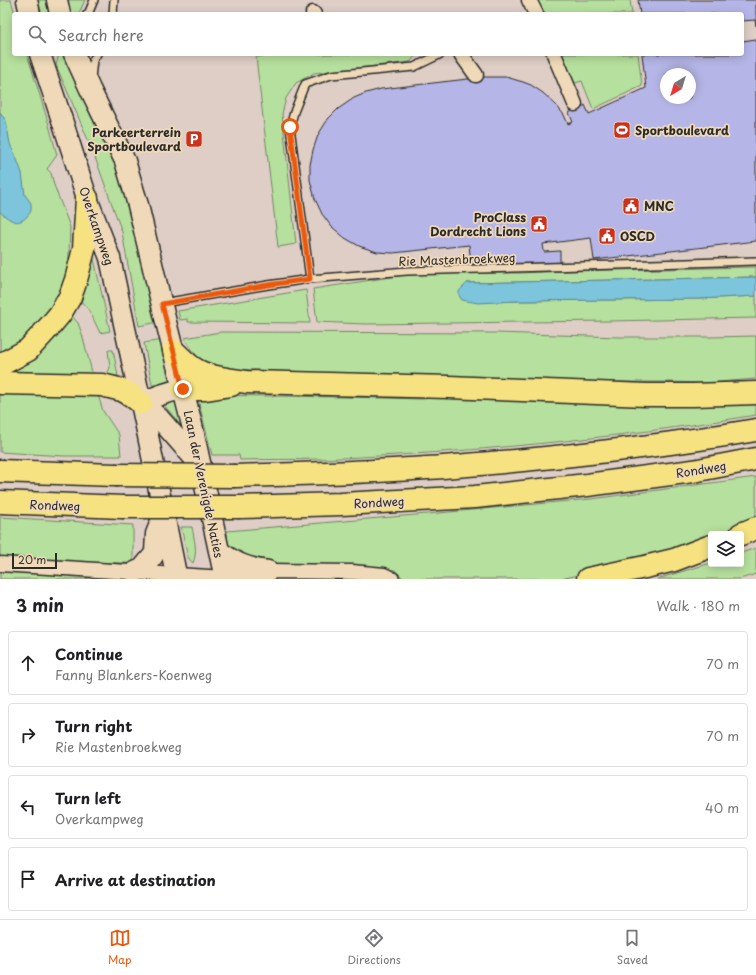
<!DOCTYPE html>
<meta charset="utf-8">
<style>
:root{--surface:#fff;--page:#f2f2f2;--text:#202124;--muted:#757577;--line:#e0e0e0;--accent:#ea580c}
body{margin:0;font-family:"Playpen Sans",sans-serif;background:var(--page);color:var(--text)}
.controls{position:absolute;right:12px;bottom:12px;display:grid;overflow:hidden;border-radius:4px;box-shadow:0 2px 10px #0003}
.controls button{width:36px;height:36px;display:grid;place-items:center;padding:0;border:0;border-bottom:1px solid var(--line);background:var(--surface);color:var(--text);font:20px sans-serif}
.compass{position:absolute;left:660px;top:68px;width:36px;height:36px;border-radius:50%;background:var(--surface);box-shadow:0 2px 10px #0003;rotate:218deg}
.scale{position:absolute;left:12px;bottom:10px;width:45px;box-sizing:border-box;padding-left:4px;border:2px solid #2b2b2b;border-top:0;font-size:11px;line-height:14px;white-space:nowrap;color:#2b2b2b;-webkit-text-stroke:3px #efd9b8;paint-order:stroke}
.stop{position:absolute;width:12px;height:12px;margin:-9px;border:3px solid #ea580c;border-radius:50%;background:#fff}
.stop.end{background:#ea580c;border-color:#fff;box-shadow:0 1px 4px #0008}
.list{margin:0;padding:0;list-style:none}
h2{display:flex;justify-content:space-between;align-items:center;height:52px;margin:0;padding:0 16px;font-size:17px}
h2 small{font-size:13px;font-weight:400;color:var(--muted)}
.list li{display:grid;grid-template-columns:26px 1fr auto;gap:12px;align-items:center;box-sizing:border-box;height:64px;margin:0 8px 8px;padding:0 8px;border:1px solid var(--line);border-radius:4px}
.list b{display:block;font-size:15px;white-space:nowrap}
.list p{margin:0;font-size:13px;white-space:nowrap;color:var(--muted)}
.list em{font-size:13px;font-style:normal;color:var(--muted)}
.icon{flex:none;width:22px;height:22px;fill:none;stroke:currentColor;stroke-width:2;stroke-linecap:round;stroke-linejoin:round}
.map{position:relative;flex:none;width:756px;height:579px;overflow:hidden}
.search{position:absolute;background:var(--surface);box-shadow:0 2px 10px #0003;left:12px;right:12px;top:12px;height:44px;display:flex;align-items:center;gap:10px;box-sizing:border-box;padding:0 14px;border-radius:4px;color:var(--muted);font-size:15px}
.sheet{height:340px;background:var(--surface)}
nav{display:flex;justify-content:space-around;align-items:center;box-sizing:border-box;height:56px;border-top:1px solid var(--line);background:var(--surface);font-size:11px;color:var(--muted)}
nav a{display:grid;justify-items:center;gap:2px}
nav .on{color:var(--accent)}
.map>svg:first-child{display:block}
</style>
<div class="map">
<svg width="756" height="579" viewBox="0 0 756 579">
<rect width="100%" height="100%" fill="#decec6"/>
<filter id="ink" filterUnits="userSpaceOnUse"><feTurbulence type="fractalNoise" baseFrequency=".025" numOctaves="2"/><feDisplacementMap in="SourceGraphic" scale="8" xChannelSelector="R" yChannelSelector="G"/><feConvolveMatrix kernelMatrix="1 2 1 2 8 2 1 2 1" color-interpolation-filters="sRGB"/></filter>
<g filter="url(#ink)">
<g fill="#b6e09d" stroke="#708664">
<polygon points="0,0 11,0 15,14 14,14 14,54 27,54 49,125 57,155 47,169 51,173 54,185 70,227 68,281 52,301 56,303 24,342 0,358"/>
<polygon points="37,0 49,0 53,14 42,14"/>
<polygon points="67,0 85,0 79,13 73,14 70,12"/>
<polygon points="536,0 630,0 632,14 543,14"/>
<polygon points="59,54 66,54 114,156 158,322 139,326 122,232 92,149 56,65"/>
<polygon points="286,54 417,54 410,62 314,73 296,83 286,98 282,114 296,244 278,247 256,57"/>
<polygon points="562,54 638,54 642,86 593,109 582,81 575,83"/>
<polygon points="92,250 110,331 100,333 92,316 88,309 79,299"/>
<polygon points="756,267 756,277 467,283 472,301 478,302 517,301 699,299 756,296 756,318 609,321 365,324 317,322 313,289 404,275 471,273 518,273 570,271"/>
<polygon points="306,290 310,323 188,322 188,319 180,320 178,311"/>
<polygon points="71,315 78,323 82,334 93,376 4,374 47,344 59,332"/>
<polygon points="221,332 496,333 620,337 710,337 756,336 756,379 706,383 668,382 583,382 298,372 209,368 199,359 184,338"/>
<polygon points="163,340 172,385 152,385 144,343"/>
<polygon points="108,350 113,350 118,376 109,376 108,372 110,368"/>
<polygon points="0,390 97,392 103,411 119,435 121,456 64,456 0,452"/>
<path d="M477,394L756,400V415C612,439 465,453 319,459C293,460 266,459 240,460L239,455H212L197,395L344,397L422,399Z"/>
<polygon points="175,398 186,435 175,418 163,404"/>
<polygon points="756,477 756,528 737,534 711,534 711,543 653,560 560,579 404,579 395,570 383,569 257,564 228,546 227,531 439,513 591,499"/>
<polygon points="0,517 133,525 133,563 91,563 0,559"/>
<path d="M181,527H192C194,539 198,551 193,563L190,560L188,557Z"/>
<polygon points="756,548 756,574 740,579 657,579 711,563 711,564 741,564 741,553"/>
<polygon points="0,572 63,574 136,579 0,579"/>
</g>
<g fill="#7cc5dc" stroke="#5c8795">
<path d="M0,112L6,121L10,144L16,157L22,173L25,195L31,203V211C21,227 13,223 0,212Z"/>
<path d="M756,277V296L699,299L517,301L478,303L462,300C455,291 461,290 467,283Z"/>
</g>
<g fill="#b5b6e7" stroke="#2b2b2b" fill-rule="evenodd">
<polygon points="638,0 756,0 756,26 755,20 742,21 742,14 640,14"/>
<path d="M756,39V241L594,260L591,238L543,244L544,252L560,251V264H471L469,245L393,253L377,252L359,246L345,238L331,226L322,214L315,199L310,180V165L313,150L318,135L328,119L338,109L354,98L366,93L381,89L485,77H506L523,82L531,85L543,93L556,105L564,115L568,124L573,122L569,113L572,111V109L581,105L582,107L585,105L589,114L646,88L642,54H742V41ZM666,74H690V98H666Z"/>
</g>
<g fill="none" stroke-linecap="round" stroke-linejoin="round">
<g stroke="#2b2b2b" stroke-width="10">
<g id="lane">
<polyline points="87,14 89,12 94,0"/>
<polyline points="113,14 114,0"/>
<polyline points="91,78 93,60 97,54"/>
<polyline points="310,279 290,127 294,112 305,84 331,75 414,67 441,54"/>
<polyline points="163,303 268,285 310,279 407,271 756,261"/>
</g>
</g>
<g stroke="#2b2b2b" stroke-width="17">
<g id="street">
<polyline points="529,0 536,14"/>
<polyline points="313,13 314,14"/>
<polyline points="461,54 476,75"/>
<polyline points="554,54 575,104"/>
<polyline points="0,564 225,578 250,578 268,571 352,572 384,575 392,579"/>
</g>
</g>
<g stroke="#2b2b2b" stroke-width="23">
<g id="secondary">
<polyline points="27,0 30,14"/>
<polyline points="57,0 60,14"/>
<polyline points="40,54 63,123 87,198 110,258 148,436 177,579"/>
<polyline points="74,54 90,89 125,161 138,205 164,314 192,425 225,579"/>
<polyline points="141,403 159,418 201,466"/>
<path d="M141,403C155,396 168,392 183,389"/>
<path d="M220,552C238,564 246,568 268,571"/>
<polyline points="135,572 142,569 153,556 155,552 156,534 162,519"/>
</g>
</g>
<g stroke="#2b2b2b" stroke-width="25">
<g id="highway">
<path d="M174,351C180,357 186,363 193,368C208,378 228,379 246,382L449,387L646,395H693L756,393"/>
<polyline points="0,365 28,350 50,326 60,314 70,297 76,280 84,249 87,198"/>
<polyline points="0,383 102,385 122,390 131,395 141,403"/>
<polyline points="183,389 206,389 231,385"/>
<polyline points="0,471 115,475"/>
<path d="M235,476C308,474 382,472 455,466C556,458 657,447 756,430"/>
<polyline points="0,502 122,507"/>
<polyline points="240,507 341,504 475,497 587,485 693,471 756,459"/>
<polyline points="741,534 756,528"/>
<polyline points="588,579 645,567 674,560 711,546"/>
</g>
</g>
<use href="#lane" stroke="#efd9b8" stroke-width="7"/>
<use href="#street" stroke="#efd9b8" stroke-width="14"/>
<use href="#secondary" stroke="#efd9b8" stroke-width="20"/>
<use href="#highway" stroke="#f6e281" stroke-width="22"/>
<g stroke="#2b2b2b" stroke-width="25" stroke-linecap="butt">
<g id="highway-bridge">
<polyline points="115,475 235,476"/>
<polyline points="122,507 240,507"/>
</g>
</g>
<use href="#highway-bridge" stroke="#f6e281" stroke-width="22"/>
</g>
</g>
<g fill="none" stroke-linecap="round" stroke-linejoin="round" filter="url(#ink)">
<polyline stroke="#ea580c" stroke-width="5" points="183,389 162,304 268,285 310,279 290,127"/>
</g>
<defs>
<g id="stadium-square" transform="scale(0.9)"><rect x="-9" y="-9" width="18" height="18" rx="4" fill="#c8321e" stroke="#efd9b8"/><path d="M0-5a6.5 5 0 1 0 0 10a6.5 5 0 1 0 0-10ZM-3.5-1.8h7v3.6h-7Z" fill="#fff"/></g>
<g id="parking-square" transform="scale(0.9)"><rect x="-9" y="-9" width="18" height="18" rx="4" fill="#c8321e" stroke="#efd9b8"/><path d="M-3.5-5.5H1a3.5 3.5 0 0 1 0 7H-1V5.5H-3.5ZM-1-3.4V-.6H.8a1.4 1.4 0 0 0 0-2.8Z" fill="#fff"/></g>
<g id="civic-square" transform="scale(0.9)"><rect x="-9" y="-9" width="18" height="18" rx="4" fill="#c8321e" stroke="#efd9b8"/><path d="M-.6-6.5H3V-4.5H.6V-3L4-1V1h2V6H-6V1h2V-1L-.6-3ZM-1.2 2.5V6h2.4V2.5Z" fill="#fff"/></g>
</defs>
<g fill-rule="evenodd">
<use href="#stadium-square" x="622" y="130"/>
<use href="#parking-square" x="194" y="139"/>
<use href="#civic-square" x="631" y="206"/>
<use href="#civic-square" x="539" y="224"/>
<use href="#civic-square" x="607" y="236"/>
</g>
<g text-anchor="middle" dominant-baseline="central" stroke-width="3.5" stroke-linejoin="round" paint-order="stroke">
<g font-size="12" font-weight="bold" fill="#2b2b2b" stroke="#efd9b8" text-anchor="start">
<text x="635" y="130">Sportboulevard</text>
<text x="181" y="132" text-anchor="end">Parkeerterrein<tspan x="181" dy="14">Sportboulevard</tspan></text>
<text x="644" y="206">MNC</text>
<text x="526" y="217" text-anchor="end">ProClass<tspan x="526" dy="14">Dordrecht Lions</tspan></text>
<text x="620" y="236">OSCD</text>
</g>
<g font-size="12" fill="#2b2b2b" stroke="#efd9b8">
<text transform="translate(97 226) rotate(71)">Overkampweg</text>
<text transform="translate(457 259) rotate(-2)">Rie Mastenbroekweg</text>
<text transform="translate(701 469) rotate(-9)">Rondweg</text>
<text transform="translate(204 484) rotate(78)">Laan der Verenigde Naties</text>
<text transform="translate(379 502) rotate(-3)">Rondweg</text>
<text transform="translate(55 505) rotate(2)">Rondweg</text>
</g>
</g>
</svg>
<div class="controls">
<button><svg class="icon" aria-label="layers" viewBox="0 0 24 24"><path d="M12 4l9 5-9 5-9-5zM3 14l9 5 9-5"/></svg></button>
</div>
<svg class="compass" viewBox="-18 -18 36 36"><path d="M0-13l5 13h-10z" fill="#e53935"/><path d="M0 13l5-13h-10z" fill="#757577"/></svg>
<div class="scale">20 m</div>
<div class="stop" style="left:290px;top:127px"></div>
<div class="stop end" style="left:183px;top:389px"></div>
<div class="search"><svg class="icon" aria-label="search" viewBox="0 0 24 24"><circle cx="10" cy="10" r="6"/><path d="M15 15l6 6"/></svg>Search here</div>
</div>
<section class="sheet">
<h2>3 min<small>Walk · 180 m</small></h2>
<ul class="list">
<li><svg class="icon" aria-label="ahead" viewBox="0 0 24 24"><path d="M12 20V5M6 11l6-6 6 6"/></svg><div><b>Continue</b><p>Fanny Blankers-Koenweg</p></div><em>70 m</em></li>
<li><svg class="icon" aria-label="right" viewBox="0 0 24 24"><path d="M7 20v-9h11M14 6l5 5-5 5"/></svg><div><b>Turn right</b><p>Rie Mastenbroekweg</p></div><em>70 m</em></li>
<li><svg class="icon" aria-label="left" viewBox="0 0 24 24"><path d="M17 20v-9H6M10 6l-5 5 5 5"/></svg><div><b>Turn left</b><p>Overkampweg</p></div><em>40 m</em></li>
<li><svg class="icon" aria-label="arrive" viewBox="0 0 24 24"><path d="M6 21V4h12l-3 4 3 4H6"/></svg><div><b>Arrive at destination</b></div></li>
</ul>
</section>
<nav>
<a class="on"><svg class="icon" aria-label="map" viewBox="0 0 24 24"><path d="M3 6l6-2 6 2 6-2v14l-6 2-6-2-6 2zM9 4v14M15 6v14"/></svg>Map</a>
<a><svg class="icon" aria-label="directions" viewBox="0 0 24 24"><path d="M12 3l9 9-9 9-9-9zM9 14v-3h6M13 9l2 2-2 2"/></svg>Directions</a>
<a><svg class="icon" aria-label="saved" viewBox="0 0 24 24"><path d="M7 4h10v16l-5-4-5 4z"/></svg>Saved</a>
</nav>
